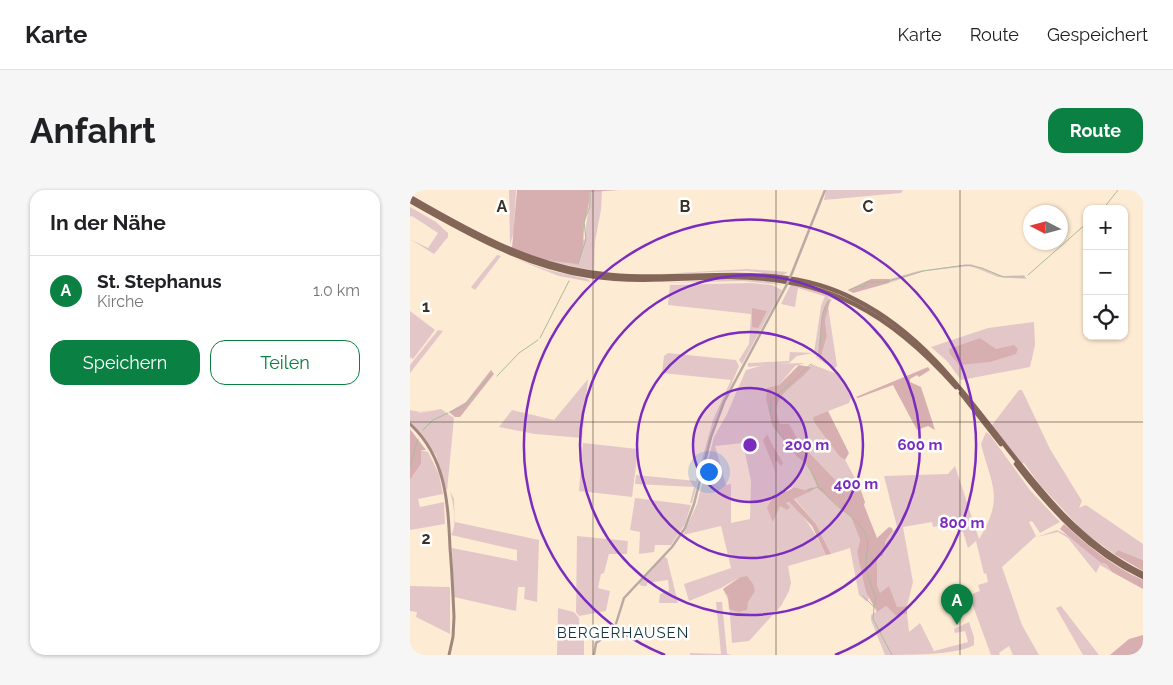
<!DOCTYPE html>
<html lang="de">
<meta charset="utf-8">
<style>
:root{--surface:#fff;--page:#f6f6f6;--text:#202124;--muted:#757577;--line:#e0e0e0;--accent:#0b8043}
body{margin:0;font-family:Raleway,sans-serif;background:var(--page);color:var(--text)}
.controls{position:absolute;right:15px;top:15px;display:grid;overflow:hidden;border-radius:10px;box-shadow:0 1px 4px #0004}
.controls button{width:45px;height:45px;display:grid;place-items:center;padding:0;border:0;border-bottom:1px solid var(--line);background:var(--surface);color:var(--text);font:25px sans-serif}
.compass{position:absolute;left:613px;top:15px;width:45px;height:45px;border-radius:50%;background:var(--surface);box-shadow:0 1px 4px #0004;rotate:276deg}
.you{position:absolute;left:298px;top:281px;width:18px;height:18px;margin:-12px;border:4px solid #fff;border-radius:50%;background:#1a73e8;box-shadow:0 0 0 8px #1a73e833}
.badge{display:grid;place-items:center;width:32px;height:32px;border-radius:50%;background:var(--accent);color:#fff;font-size:16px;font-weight:700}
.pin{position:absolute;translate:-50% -41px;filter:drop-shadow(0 1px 2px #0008)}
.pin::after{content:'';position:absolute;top:26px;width:18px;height:15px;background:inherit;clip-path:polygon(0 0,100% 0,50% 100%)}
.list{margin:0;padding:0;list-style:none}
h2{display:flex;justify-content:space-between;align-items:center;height:65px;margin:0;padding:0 20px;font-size:21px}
h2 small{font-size:16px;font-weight:400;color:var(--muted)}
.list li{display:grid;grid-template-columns:32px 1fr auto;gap:15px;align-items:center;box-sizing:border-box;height:70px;padding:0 20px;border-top:1px solid var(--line)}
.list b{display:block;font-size:19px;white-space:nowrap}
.list p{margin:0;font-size:16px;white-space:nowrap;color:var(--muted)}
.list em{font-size:16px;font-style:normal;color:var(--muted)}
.actions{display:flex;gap:10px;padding:15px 20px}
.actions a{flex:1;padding:11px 0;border:1px solid var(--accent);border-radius:15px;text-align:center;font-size:18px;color:var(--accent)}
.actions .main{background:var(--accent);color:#fff}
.icon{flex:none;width:28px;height:28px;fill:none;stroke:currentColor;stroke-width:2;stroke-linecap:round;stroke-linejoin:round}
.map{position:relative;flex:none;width:733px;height:465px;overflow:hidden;border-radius:15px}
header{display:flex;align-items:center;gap:30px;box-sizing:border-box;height:70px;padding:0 25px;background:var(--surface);border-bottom:1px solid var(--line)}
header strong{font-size:24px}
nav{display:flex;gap:28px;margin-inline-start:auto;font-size:18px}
.intro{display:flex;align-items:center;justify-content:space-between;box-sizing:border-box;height:120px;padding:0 30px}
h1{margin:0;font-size:35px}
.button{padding:12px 22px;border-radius:15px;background:var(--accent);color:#fff;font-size:18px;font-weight:700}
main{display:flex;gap:30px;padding:0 30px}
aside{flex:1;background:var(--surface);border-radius:15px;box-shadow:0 1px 4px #0004}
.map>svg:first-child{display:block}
</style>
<header>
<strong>Karte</strong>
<nav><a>Karte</a><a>Route</a><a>Gespeichert</a></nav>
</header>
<div class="intro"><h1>Anfahrt</h1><a class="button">Route</a></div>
<main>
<aside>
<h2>In der Nähe<small></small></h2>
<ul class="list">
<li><span class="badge">A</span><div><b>St. Stephanus</b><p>Kirche</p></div><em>1.0 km</em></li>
</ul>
<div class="actions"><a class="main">Speichern</a><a>Teilen</a></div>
</aside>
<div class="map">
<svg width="733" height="465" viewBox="0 0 733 465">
<rect width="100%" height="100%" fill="#feebd3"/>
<g fill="#e3c7c8" fill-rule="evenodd">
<polygon points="99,0 106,0 104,41 100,55"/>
<polygon points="416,0 493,0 491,3 414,10"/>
<path d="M179,1H192L191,20L185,51L184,81L129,69L175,49C175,32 181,18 179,1Z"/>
<polygon points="0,17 26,32 38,43 38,47 24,64 0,49 18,58 28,43 2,26 0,27"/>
<polygon points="87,65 91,66 65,100 61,97"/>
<polygon points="103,68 138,80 178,89 181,92 149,86"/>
<polygon points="561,74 593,86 614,85 617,89 588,87 561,76 515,81 479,93 480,89 508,81"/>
<polygon points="337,79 378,82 373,85 337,81 248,84"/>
<polygon points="333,89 358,91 372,95 333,91 250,93"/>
<polygon points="341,93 362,95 372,100 332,174 329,170 339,154 341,124 258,115 260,95"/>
<polygon points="381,94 433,109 433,112 388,98 385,117 371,114"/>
<polygon points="415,106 422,110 419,114 420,111 418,110 408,162 387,166 379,173 338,177 338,173 379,171 380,162 404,163 411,116"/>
<polygon points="418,116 427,176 424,179 407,168 411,167 417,146 415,130"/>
<polygon points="0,121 25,140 3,169 0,167"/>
<path d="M624,132L625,155L620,177L551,190L537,171L521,157L578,138ZM570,148L586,160L604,155L550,175Z"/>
<polygon points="28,140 33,141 0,183 0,175"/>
<polygon points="258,163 326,170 329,176 305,233 282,313 280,313 284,297 225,294 226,285 286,291 303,230 321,190 252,183 254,166"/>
<path d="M395,173L385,176L369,195L356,202L362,236L387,267L397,274L408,299L441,327L450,350L447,362L459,408L457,412L449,405L440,358L421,364L406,334L384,308L396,300L384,297L366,304L361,310L367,321L370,316L379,312C396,327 406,344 416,365L378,376L381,393L379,401L371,416L339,451L322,453L319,412L313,399L328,388L311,398L279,411L274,394L321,378L311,336L273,345L287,314L304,247L317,224L336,180L358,174ZM357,244L369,265L365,272L367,298L365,281L354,249ZM333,253L341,291L340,329L321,333V294L316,295L305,256Z"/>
<path d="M401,174L430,185L441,208L439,213L403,227L430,267L435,270L445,288L434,299L390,253L379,235L370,234C355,200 397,191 401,174Z"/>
<polygon points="178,189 172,248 125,244 89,237 102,220 144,230"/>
<polygon points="609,200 612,200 640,259 672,311 669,318 676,315 733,354 733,370 708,360 704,364 674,342 630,295 614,273 611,274 582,235"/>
<polygon points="24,219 5,224 31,219 44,228 37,301 26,265 0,233 0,220 10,222"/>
<path d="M576,242L580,245L620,300L650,332L630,343L622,331L619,332L626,346L592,377L612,435L629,465H603L599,456L589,463L590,465H581L559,405L570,401L568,395L578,392L576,383L574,384L566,351L558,358L553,342L535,335L523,337L522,332L493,337L503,392L497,416L487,417L470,403L467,395V368L473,366L476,350L487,337L474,286L538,284L545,276L569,349C595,307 581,295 571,254Z"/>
<polygon points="173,253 228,259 222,307 169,301"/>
<polygon points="11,260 18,262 29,284 33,304 8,309 10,317 34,312 35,334 0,340 0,290 11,274"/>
<path d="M40,301L44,309L45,332L129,350L127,412L114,409L115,397H108L106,421L44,407L42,358L107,371V360L41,345C48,334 43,313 40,301Z"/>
<polygon points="225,308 281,315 275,334 261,355 245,355 244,362 229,364 230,342 220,340"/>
<polygon points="647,340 664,348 691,373 696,374 702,382 690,375 686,383 658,348 648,342 626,347"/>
<polygon points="167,346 218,351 217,364 199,364 194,383 191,384 188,398 200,401 196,421 169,426 166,422"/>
<polygon points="254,367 257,368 268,413 249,413 250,404 259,401 258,390 237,393 237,396 232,396 229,394 242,378"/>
<polygon points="0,396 40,397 40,444 6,427 7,422 0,421"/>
<polygon points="306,412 312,412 317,464 322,465 280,465 280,463 311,464"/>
<path d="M476,416L486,426L497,424L499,442L510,433L524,461L558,452L555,441L545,443L544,439L559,432L564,447V455C549,465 497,465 475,465L461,430V425Z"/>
<polygon points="651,416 689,465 673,465 646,418"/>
<polygon points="148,418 164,422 169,428 170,450 174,451 174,465 147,465"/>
</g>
<g fill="#d8afb1">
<path d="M107,0H210L179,2C180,13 178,19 175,30C172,46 176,59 167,74L129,69L102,58Z"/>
<polygon points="461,89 480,89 479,93 443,103 438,100"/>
<polygon points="418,110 420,111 415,130 417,146 411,167 408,166 412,124"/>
<polygon points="342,118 357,121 348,138 342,137"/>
<polygon points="570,148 586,159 604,155 608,159 606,164 580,172 549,175 540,164 539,159"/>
<path d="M389,175L401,177C389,195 356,205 370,234H379L390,253L434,299L446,287L455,312L454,315L467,348L479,337L482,338L483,341L476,350L473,366L467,368V395L470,403L479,396L487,417L497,416V424L486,426L476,416L467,422L456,402L447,362L450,350L441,327L408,299L397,274L387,267L362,236L356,208L357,198L369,195Z"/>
<polygon points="518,177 520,180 509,187 507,185 500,189 500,192 511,197 525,240 518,236 507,240 483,195 448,208 446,207"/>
<polygon points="81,180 84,184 50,227 45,227 39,222 56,212"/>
<polygon points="418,221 439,263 435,270 430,267 404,232 403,227"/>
<polygon points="0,239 16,260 11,260 11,274 0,290"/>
<polygon points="357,244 373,273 371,276 367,271 365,272 367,298 365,281 353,250"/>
<path d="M384,297L396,300L402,297L403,300L384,309L406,334L421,364L416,365L402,336L379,312L376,313L380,317L377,320L370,316L363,332L357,318C367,298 370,307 384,297Z"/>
<path d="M654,334C678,356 703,377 733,390V399L702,382L696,374L691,373L650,339Z"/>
<polygon points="708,360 733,370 733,381 704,364"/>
<polygon points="337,386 343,394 345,401 338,412 337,420 329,422 319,419 318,406 313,399 331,387"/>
<polygon points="733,445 733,465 700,465 719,449"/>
</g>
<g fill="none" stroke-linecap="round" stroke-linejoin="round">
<g stroke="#aabb9c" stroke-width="1">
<polyline points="693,19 708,0"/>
<polyline points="168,74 176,49 174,32 180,16 180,0"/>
<polyline points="618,85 677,33"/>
<polyline points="439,100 449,96 454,97 456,92 475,92 513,81 556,75 572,78 593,87 614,87"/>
<polyline points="130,148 159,91"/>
<path d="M407,167C414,150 407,125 419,110"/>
<path d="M401,174L361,211C355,248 400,263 408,297"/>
<polyline points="87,186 109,163 128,150"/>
<polyline points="40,222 53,217 82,184"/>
<polyline points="13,240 23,230 38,223"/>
<polyline points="0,276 8,249"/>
<path d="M398,300L408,297L413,300C420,315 445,325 454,341C460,351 457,360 456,371C455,378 462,401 466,407L464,417"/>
<polyline points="453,406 464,417 463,429 482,465"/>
</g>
<g stroke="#baaaa3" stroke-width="2.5">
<polyline points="382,83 415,0"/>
<polyline points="184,465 186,453 204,440 214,408 262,357 275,338 284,314 301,247 314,212 376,96"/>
</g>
<path stroke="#a0887e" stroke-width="3" d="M0,234C36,267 38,312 40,358C42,381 43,404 44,427L43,447L39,465"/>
<g stroke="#846659" stroke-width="4.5">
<path d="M0,7C64,44 126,79 201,85C286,93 365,68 446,110C569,172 609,324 733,384"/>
<path d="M0,11C58,44 114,76 180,86C226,93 271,88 317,87C417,86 481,124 546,197"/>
<polyline points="551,203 591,254"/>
<path d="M606,274C641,320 680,362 733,387"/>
</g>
<polyline stroke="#baaaa3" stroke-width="2.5" points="376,96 382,83"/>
</g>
<path fill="none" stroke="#3b3227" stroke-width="1" stroke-opacity="0.55" d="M183,0V465M366,0V465M550,0V465M0,232H733"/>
<circle cx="340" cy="255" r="57" fill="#7b2cbf" fill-opacity=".12"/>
<g fill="none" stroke="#7b2cbf" stroke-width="2.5">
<circle cx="340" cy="255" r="57"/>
<circle cx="340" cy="255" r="113"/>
<circle cx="340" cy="255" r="170"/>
<path d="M255 465A226 226 0 1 1 425 465"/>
</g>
<g text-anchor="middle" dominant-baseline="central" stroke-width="5" stroke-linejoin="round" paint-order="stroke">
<g font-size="15" letter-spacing="1" fill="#17363f" stroke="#fff">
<text x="213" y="443">BERGERHAUSEN</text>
</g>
</g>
<g font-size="16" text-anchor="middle" font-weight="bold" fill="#3b3227" stroke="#fff" stroke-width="5" stroke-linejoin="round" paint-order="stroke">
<text x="92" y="22">A</text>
<text x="275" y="22">B</text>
<text x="458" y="22">C</text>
<text x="16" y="122">1</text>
<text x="16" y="354">2</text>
</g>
<circle cx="340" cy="255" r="8" fill="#7b2cbf" stroke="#fff" stroke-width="2.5"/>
<g font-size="15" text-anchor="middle" font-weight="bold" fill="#7b2cbf" stroke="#fff" stroke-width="5" stroke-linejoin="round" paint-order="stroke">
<text x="397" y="260">200 m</text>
<text x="510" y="260">600 m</text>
<text x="446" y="299">400 m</text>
<text x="552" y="338">800 m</text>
</g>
</svg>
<div class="controls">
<button>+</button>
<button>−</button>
<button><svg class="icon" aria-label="locate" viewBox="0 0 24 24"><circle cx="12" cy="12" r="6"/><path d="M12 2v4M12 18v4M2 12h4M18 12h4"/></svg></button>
</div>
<svg class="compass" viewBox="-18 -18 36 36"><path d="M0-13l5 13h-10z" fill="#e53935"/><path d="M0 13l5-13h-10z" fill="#757577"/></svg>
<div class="you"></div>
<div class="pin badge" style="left:547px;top:435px">A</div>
</div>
</main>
